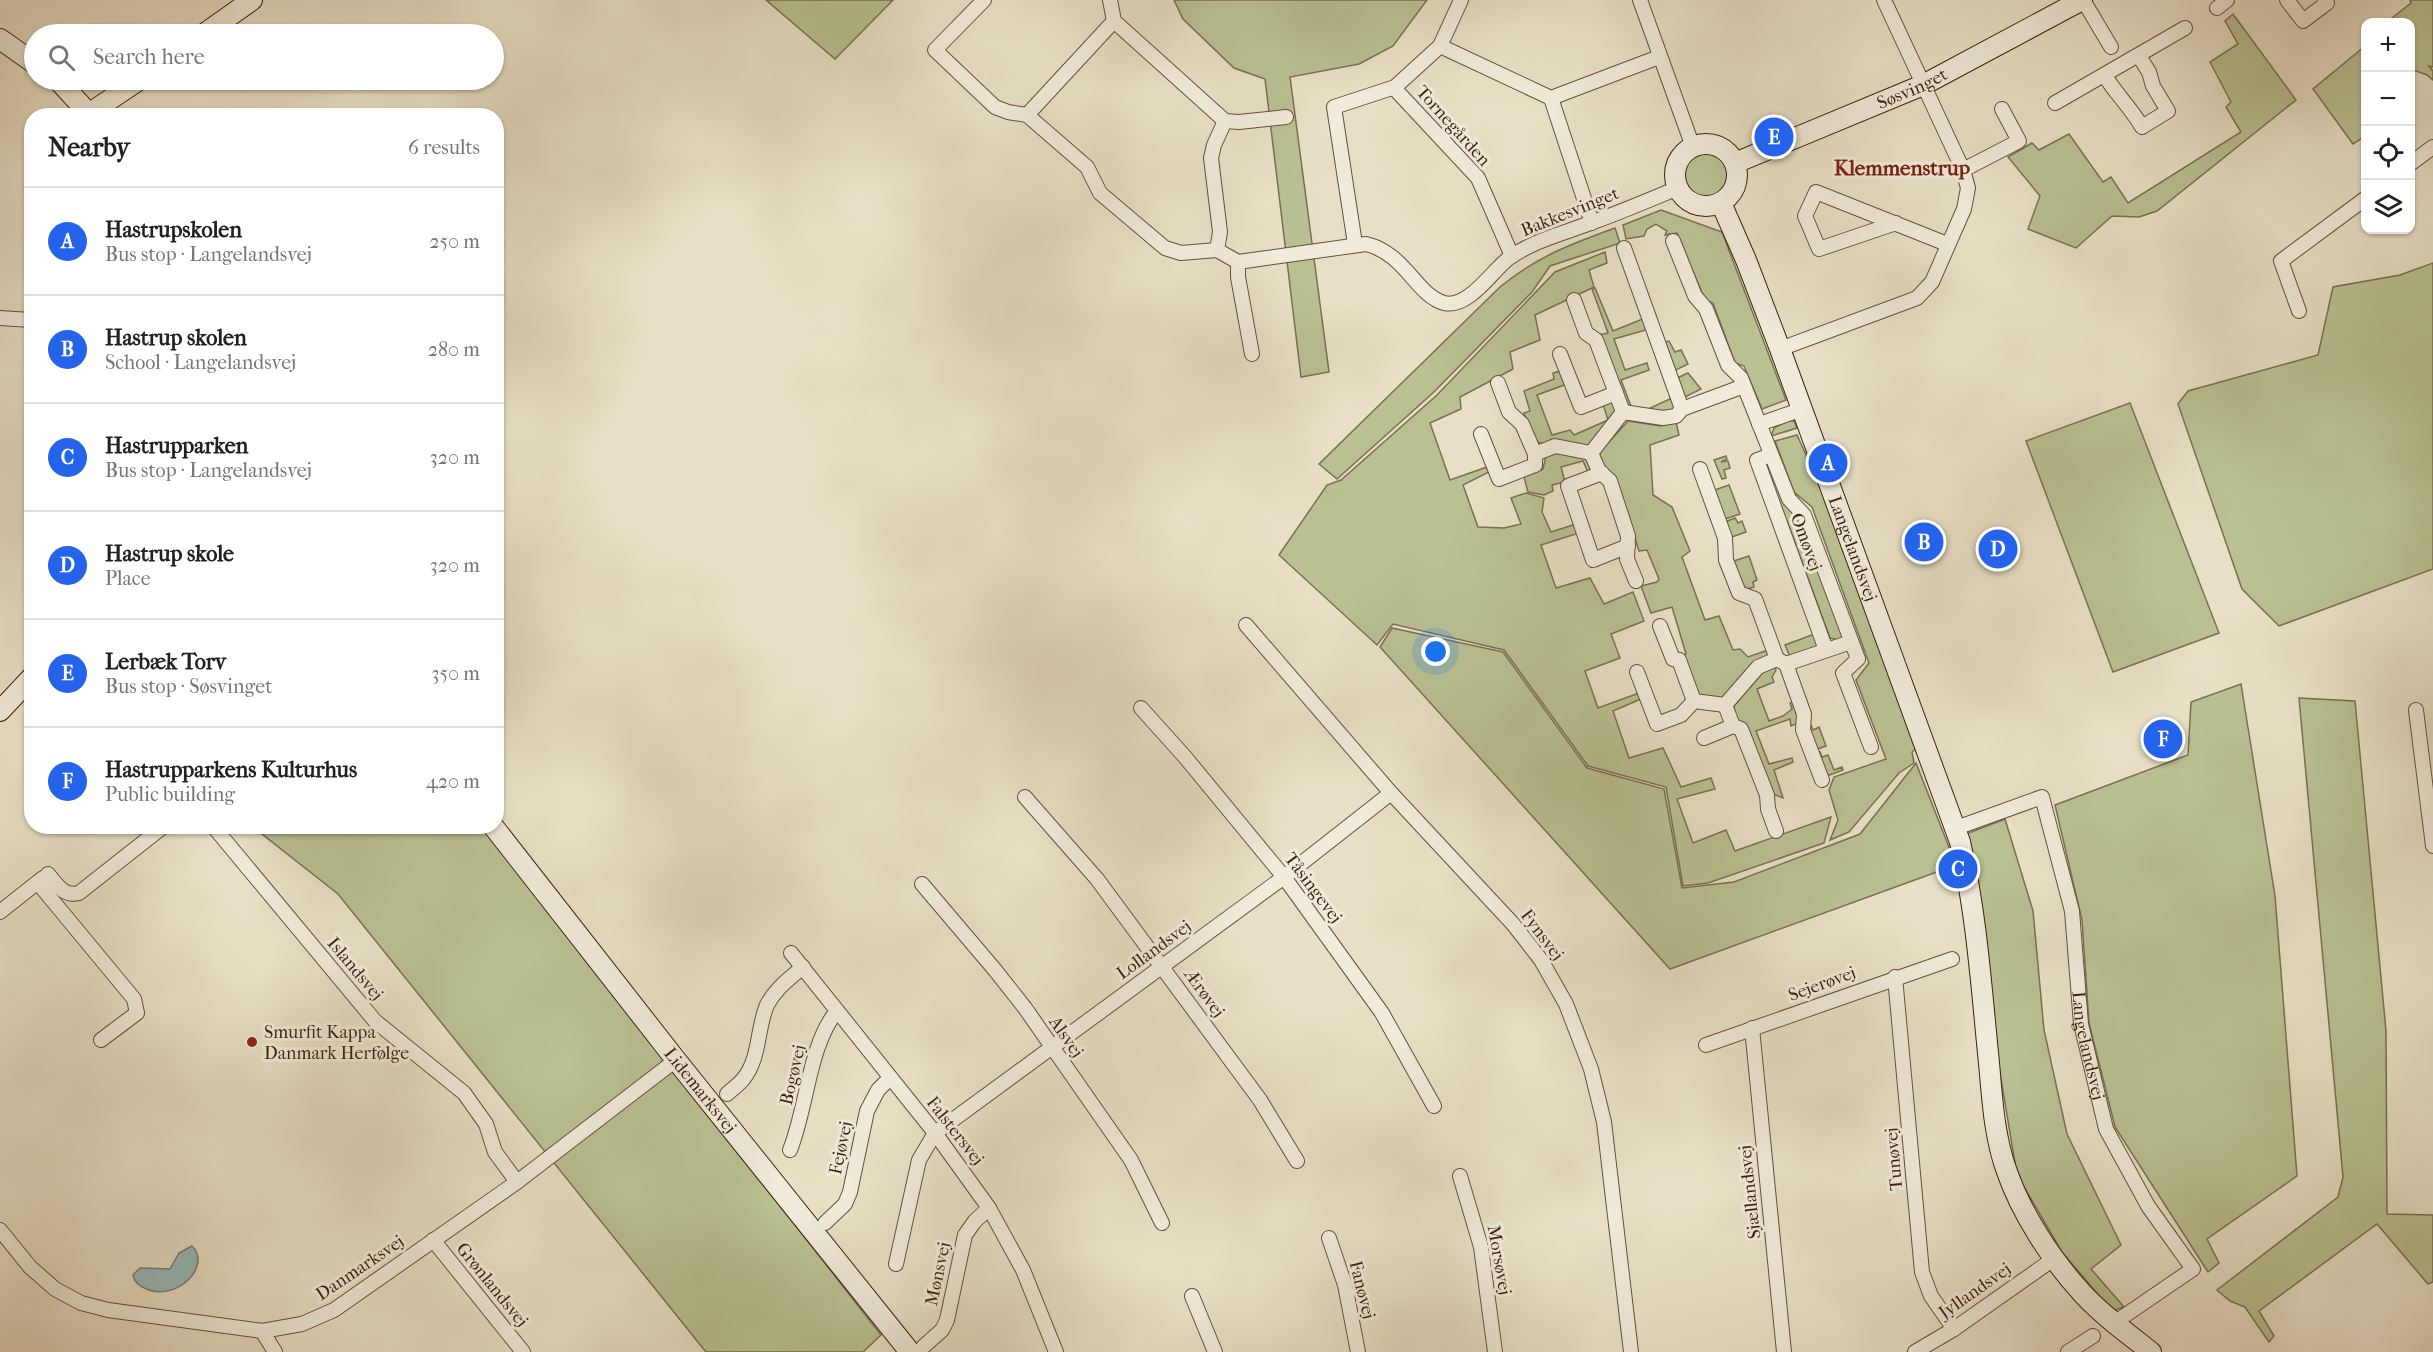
<!DOCTYPE html>
<meta charset="utf-8">
<style>
:root{--surface:#fff;--page:#f6f6f6;--text:#202124;--muted:#757577;--line:#e0e0e0;--accent:#2563eb}
body{margin:0;font-family:"IM FELL French Canon",serif;background:var(--page);color:var(--text)}
.controls{position:absolute;right:18px;top:18px;display:grid;overflow:hidden;border-radius:12px;box-shadow:0 2px 4px #0004}
.controls button{width:54px;height:54px;display:grid;place-items:center;padding:0;border:0;border-bottom:2px solid var(--line);background:var(--surface);color:var(--text);font:30px sans-serif}
.you{position:absolute;left:1436px;top:652px;width:21px;height:21px;margin:-15px;border:4px solid #fff;border-radius:50%;background:#1a73e8;box-shadow:0 0 0 9px #1a73e833}
.badge{display:grid;place-items:center;width:39px;height:39px;border-radius:50%;background:var(--accent);color:#fff;font-size:20px;font-weight:700}
.pin{position:absolute;translate:-50% -50%;border:3px solid #fff;box-shadow:0 2px 6px #0006}
.list{margin:0;padding:0;list-style:none}
h2{display:flex;justify-content:space-between;align-items:center;height:78px;margin:0;padding:0 24px;font-size:26px}
h2 small{font-size:20px;font-weight:400;color:var(--muted)}
.list li{display:grid;grid-template-columns:39px 1fr auto;gap:18px;align-items:center;box-sizing:border-box;height:108px;padding:0 24px;border-top:2px solid var(--line)}
.list b{display:block;font-size:22px;white-space:nowrap}
.list p{margin:0;font-size:20px;white-space:nowrap;color:var(--muted)}
.list em{font-size:20px;font-style:normal;color:var(--muted)}
.icon{flex:none;width:33px;height:33px;fill:none;stroke:currentColor;stroke-width:2;stroke-linecap:round;stroke-linejoin:round}
.map{position:relative;flex:none;width:2433px;height:1352px;overflow:hidden}
.search{position:absolute;background:var(--surface);box-shadow:0 2px 4px #0004;left:24px;top:24px;width:480px;height:66px;display:flex;align-items:center;gap:15px;box-sizing:border-box;padding:0 21px;border-radius:33px;color:var(--muted);font-size:22px}
.panel{position:absolute;background:var(--surface);box-shadow:0 2px 4px #0004;left:24px;top:108px;width:480px;height:726px;border-radius:24px}
.map>svg:first-child{display:block}
</style>
<div class="map">
<svg width="2433" height="1352" viewBox="0 0 2433 1352">
<rect width="100%" height="100%" fill="#e8e0c6"/>
<filter id="stains"><feTurbulence type="fractalNoise" baseFrequency=".00333" numOctaves="4"/><feColorMatrix values="0 0 0 0 .2 0 0 0 0 .09 0 0 0 0 .02 0 0 0 .5 -.17"/></filter>
<radialGradient id="worn" r=".72"><stop offset=".6" stop-color="#630" stop-opacity="0"/><stop offset="1" stop-color="#630" stop-opacity=".3"/></radialGradient>
<g fill="#b9c193" stroke="#7b7051" stroke-width="1.5">
<polygon points="766,0 893,0 835,59"/>
<polygon points="1174,0 1427,0 1393,46 1359,64 1290,77 1329,372 1301,377 1265,79 1234,68 1183,19"/>
<polygon points="2410,0 2433,0 2433,67 2429,66 2433,71 2433,80 2427,75 2411,69 2410,22 2387,22 2411,3"/>
<polygon points="2233,14 2296,100 2157,211 2139,217 2112,216 2076,248 2028,229 2040,196 2008,157 2032,143 2039,150 2069,134 2103,182 2111,177 2128,203 2241,132 2226,107 2231,102 2210,62 2238,44 2225,21"/>
<polygon points="2365,46 2365,136 2353,144 2313,89"/>
<circle cx="1707" cy="176" r="23"/>
<polygon points="1661,210 1722,232 1786,400 1762,409 1744,366 1735,363 1713,303 1705,300 1677,233 1665,235 1667,231 1656,224 1647,229 1644,236 1626,239 1623,225"/>
<path d="M1615,228L1620,243L1550,266L1532,292L1434,392L1337,479L1319,464L1500,287C1538,256 1569,245 1615,228Z"/>
<polygon points="1605,252 1607,263 1589,270 1594,287 1535,315 1540,340 1510,352 1513,369 1460,397 1461,409 1430,423 1450,480 1487,467 1489,472 1463,485 1478,527 1504,528 1521,524 1511,498 1526,493 1544,498 1542,512 1551,532 1576,524 1579,533 1541,545 1556,588 1590,578 1604,604 1633,592 1644,621 1611,634 1620,658 1585,671 1598,708 1639,693 1641,699 1613,711 1629,758 1663,748 1681,787 1711,778 1715,789 1677,799 1693,843 1726,830 1735,851 1831,817 1824,843 1708,883 1683,886 1666,787 1588,766 1504,650 1393,624 1377,645 1279,555 1327,485 1341,480 1437,395 1555,272"/>
<polygon points="2433,263 2433,569 2279,626 2242,589 2178,404 2188,391 2318,355 2333,287 2400,275"/>
<polygon points="1595,288 1613,331 1645,318 1649,329 1614,339 1625,370 1647,363 1649,370 1621,380 1631,406 1628,405 1598,335 1608,333 1592,289"/>
<polygon points="1669,341 1675,352 1681,350 1688,364 1674,371 1664,342"/>
<polygon points="1561,371 1567,384 1537,395 1552,435 1570,430 1574,435 1608,420 1602,401 1615,397 1619,411 1590,445 1547,445 1534,441 1524,413 1530,411 1524,391 1554,379 1553,373"/>
<polygon points="1688,373 1701,389 1685,397 1677,378"/>
<polygon points="1674,397 1678,409 1674,413 1646,410"/>
<polygon points="2130,403 2219,633 2113,672 2026,441"/>
<polygon points="1628,421 1661,426 1676,422 1679,435 1650,445 1653,495 1672,507 1690,551 1682,557 1705,620 1719,616 1733,650 1740,649 1748,657 1771,649 1776,661 1723,701 1696,695 1681,657 1686,654 1672,607 1651,613 1641,586 1657,582 1659,579 1647,550 1639,551 1616,477 1604,467 1599,453"/>
<polygon points="1788,421 1794,421 1797,428 1771,436 1774,428"/>
<polygon points="1797,435 1821,488 1917,748 1912,752 1914,763 1899,773 1849,832 1830,840 1838,820 1829,790 1834,777 1886,759 1856,680 1869,663 1812,507 1794,492 1775,441"/>
<polygon points="1559,451 1589,457 1593,471 1589,475 1583,461 1561,467 1565,482 1552,485 1553,491 1544,495 1528,492 1524,477 1543,469 1546,456"/>
<polygon points="1726,456 1727,459 1721,462 1728,461 1730,468 1724,470 1726,478 1722,479 1714,460"/>
<polygon points="1769,463 1799,515 1843,633 1842,638 1838,640 1830,638 1787,521 1784,519 1764,465"/>
<polygon points="1729,485 1740,514 1722,520 1712,491"/>
<polygon points="1735,518 1738,523 1742,521 1746,532 1729,538 1725,522"/>
<polygon points="1749,556 1757,580 1753,582 1754,587 1744,590 1732,564 1734,561"/>
<polygon points="1392,628 1503,652 1587,768 1664,789 1682,888 1734,882 1860,834 1916,763 1956,865 1670,969 1380,647"/>
<polygon points="1817,633 1819,647 1791,659 1785,645"/>
<polygon points="1775,667 1776,670 1772,677 1774,682 1757,689 1769,721 1783,716 1792,709 1790,703 1796,701 1801,714 1798,723 1791,726 1790,719 1756,731 1769,764 1792,758 1793,762 1774,770 1783,798 1773,794 1748,729 1735,717 1734,706 1762,673"/>
<polygon points="2241,684 2275,896 2297,1176 2207,1239 2219,1263 2208,1272 2115,1127 2089,1023 2082,920 2055,805 2188,755 2191,702"/>
<polygon points="2299,698 2355,701 2386,1031 2387,1214 2433,1215 2433,1282 2428,1284 2377,1224 2259,1311 2274,1336 2269,1342 2245,1307 2230,1301 2217,1290 2338,1197 2343,1177"/>
<polygon points="1811,725 1813,730 1819,727 1826,746 1815,750 1808,726"/>
<polygon points="1820,752 1822,757 1828,755 1834,770 1842,767 1843,770 1824,777 1816,753"/>
<polygon points="2005,819 2033,911 2044,1030 2067,1134 2121,1245 2091,1269 2124,1307 2112,1311 2062,1252 2017,1175 1995,1043 1966,834"/>
<polygon points="253,827 484,827 881,1335 863,1352 706,1352 338,894"/>
</g>
<path fill="#99bbbc" stroke="#747d77" stroke-width="1.5" d="M192,1246C212,1266 178,1300 149,1290C141,1287 135,1284 133,1275L140,1268L170,1269L179,1253Z"/>
<g fill="none" stroke-linecap="round" stroke-linejoin="round">
<g stroke="#684f3d" stroke-width="16">
<g id="street">
<path d="M984,0L935,50L995,107L1008,112L1027,115L1087,167L1100,193L1165,248L1181,253L1217,250L1238,262L1366,244C1405,253 1417,296 1444,303C1468,309 1492,271 1509,258C1534,240 1565,233 1593,222C1621,212 1649,200 1678,188"/>
<polyline points="1110,0 1114,21 1225,121 1239,122 1286,117"/>
<polyline points="1640,0 1693,147"/>
<polyline points="2083,0 2111,47"/>
<polyline points="2287,0 2303,21 2327,3 2325,0"/>
<polyline points="2217,8 2227,0"/>
<polyline points="1440,46 1551,98 1592,223"/>
<path d="M2105,76C2116,94 2131,108 2142,127L2168,111L2153,86L2149,72L2139,56"/>
<polyline points="1394,88 1478,178 1512,256"/>
<polyline points="1551,98 1659,57"/>
<polyline points="2055,103 2185,28"/>
<polyline points="1027,115 1114,21"/>
<polyline points="2410,164 2433,147"/>
<polyline points="1963,170 2019,141 2002,109"/>
<polyline points="1896,223 1819,249 1805,216 1816,192 1947,244"/>
<polyline points="1673,241 1695,296 1706,309 1728,365 1741,378 1789,499 1804,515 1858,659 1843,673 1871,747"/>
<polyline points="1355,244 1334,107 1395,87 1440,46 1461,0"/>
<polyline points="1624,248 1682,409"/>
<polyline points="1217,250 1220,232 1211,158 1214,145 1225,121"/>
<polyline points="1238,262 1238,277 1252,354"/>
<polyline points="1574,300 1586,333 1596,340 1623,412"/>
<polyline points="2299,311 2281,261 2366,198"/>
<polyline points="0,318 30,320 32,318"/>
<polyline points="1780,349 1917,298 1932,282 1964,209 1968,188 1963,170 1884,0"/>
<polyline points="1560,354 1581,407 1616,393"/>
<polyline points="1498,383 1509,412 1522,424 1535,454"/>
<polyline points="1759,424 1800,410"/>
<polyline points="1481,434 1499,479 1535,465 1535,454 1555,446 1591,453 1623,412 1663,418 1676,416 1682,409 1744,386"/>
<polyline points="1591,453 1599,471 1610,481 1628,536 1627,559 1636,581"/>
<polyline points="1771,455 1757,460 1826,650"/>
<polyline points="1700,469 1725,538 1726,560 1739,593 1755,599 1777,659"/>
<polyline points="1602,473 1568,486 1593,560 1628,546"/>
<polyline points="1246,625 1391,793 1513,924 1541,960 1566,1004 1591,1069 1604,1122 1631,1352"/>
<polyline points="1660,626 1673,659 1679,660 1694,701"/>
<polyline points="1786,664 1851,642"/>
<polyline points="1637,672 1657,724 1681,715 1694,701 1725,705 1758,667 1777,659 1786,664 1804,714 1803,730 1822,780"/>
<polyline points="1725,705 1733,726 1741,729 1767,795 1768,809 1776,831"/>
<polyline points="1141,708 1185,757 1284,877 1382,1013 1434,1106"/>
<polyline points="2416,710 2433,846"/>
<polyline points="1704,738 1733,726"/>
<polyline points="1025,797 1097,879 1260,1100 1297,1161"/>
<polyline points="213,826 375,1021 464,1093 486,1124 495,1152 517,1182"/>
<path id="s1" d="M1956,828L2042,797L2072,911L2081,1024L2106,1129L2148,1206L2193,1269L2114,1323"/>
<path d="M48,874C57,885 64,897 79,893L164,826"/>
<polyline points="38,883 134,999 137,1013 101,1040"/>
<polyline points="922,884 995,970 1025,1008 1131,1160 1162,1223"/>
<polyline points="0,912 43,878"/>
<polyline points="791,953 935,1133 989,1208 1023,1270 1056,1352"/>
<polyline points="1895,977 1922,1272 1931,1296 1954,1329"/>
<polyline points="1752,1028 1784,1352"/>
<polyline points="1706,1045 1952,959"/>
<path d="M727,1094C732,1089 740,1084 744,1078C760,1058 757,1028 767,1005C775,989 789,979 803,967"/>
<path d="M790,1150C807,1108 809,1044 837,1011"/>
<polyline points="1460,1176 1481,1247 1495,1352"/>
<polyline points="825,1223 845,1204 850,1192 867,1111 878,1090 890,1078"/>
<polyline points="0,1230 30,1267 55,1289 81,1303 108,1310 262,1331 302,1324 334,1310 517,1182 676,1060"/>
<polyline points="1329,1238 1345,1285 1358,1352"/>
<polyline points="433,1240 523,1352"/>
<polyline points="896,1264 919,1160 935,1133 1284,877 1391,793"/>
<polyline points="1192,1296 1215,1352"/>
<polyline points="262,1331 275,1352"/>
<polyline points="923,1347 942,1330 947,1320 965,1235 975,1221 989,1208"/>
<polyline points="1915,1352 1954,1329 2055,1258"/>
<polyline points="2068,1352 2093,1336"/>
</g>
</g>
<g stroke="#3d1f0f" stroke-width="22">
<g id="secondary">
<polyline points="204,34 252,0"/>
<polyline points="0,39 34,63"/>
<polyline points="58,80 91,116"/>
<polyline points="90,113 139,80"/>
<circle cx="1706" cy="175" r="31"/>
<path id="s2" d="M1735,163L1923,85L2082,0"/>
<path id="s3" d="M1721,203L1746,260L1780,349L1960,842C1976,911 1981,982 1988,1053C1992,1092 1993,1132 2006,1169C2021,1213 2051,1259 2082,1293C2102,1315 2127,1333 2151,1352"/>
<polyline points="0,711 32,677"/>
<path id="s4" d="M493,826L676,1060L910,1352"/>
</g>
</g>
<use href="#street" stroke="#f0ebda" stroke-width="14"/>
<use href="#secondary" stroke="#f0ebda" stroke-width="20"/>
</g>
<circle fill="#8f2418" stroke="#f0ebda" stroke-width="2" cx="252" cy="1042" r="6"/>
<g text-anchor="middle" dominant-baseline="central" stroke-width="6" stroke-linejoin="round" paint-order="stroke">
<g font-size="18" fill="#3d1f0f" stroke="#f0ebda">
<text stroke="none"><textPath href="#s2" startOffset="192">Søsvinget</textPath></text>
<text transform="translate(1453 126) rotate(48)">Tornegården</text>
<text transform="translate(1570 212) rotate(-22)">Bakkesvinget</text>
<text transform="translate(1806 542) rotate(70)">Omøvej</text>
<text stroke="none"><textPath href="#s3" startOffset="370">Langelandsvej</textPath></text>
<text transform="translate(1313 888) rotate(53)">Tåsingevej</text>
<text transform="translate(1542 935) rotate(53)">Fynsvej</text>
<text transform="translate(1154 950) rotate(-36)">Lollandsvej</text>
<text transform="translate(355 969) rotate(50)">Islandsvej</text>
<text transform="translate(1822 984) rotate(-20)">Sejerøvej</text>
<text transform="translate(1204 993) rotate(54)">Ærøvej</text>
<text transform="translate(1066 1037) rotate(55)">Alsvej</text>
<text stroke="none"><textPath href="#s1" startOffset="345">Langelandsvej</textPath></text>
<text transform="translate(793 1075) rotate(-77)">Bogøvej</text>
<text stroke="none"><textPath href="#s4" startOffset="336">Lidemarksvej</textPath></text>
<text transform="translate(955 1131) rotate(52)">Falstersvej</text>
<text transform="translate(841 1148) rotate(-78)">Fejøvej</text>
<text transform="translate(1894 1159) rotate(-95)">Tunøvej</text>
<text transform="translate(1750 1192) rotate(-96)">Sjællandsvej</text>
<text transform="translate(1499 1260) rotate(80)">Morsøvej</text>
<text transform="translate(360 1268) rotate(-34)">Danmarksvej</text>
<text transform="translate(938 1274) rotate(-78)">Mønsvej</text>
<text transform="translate(492 1285) rotate(51)">Grønlandsvej</text>
<text transform="translate(1362 1290) rotate(76)">Fanøvej</text>
<text transform="translate(1975 1291) rotate(-35)">Jyllandsvej</text>
</g>
<g font-size="18" fill="#3d1f0f" stroke="#f0ebda" text-anchor="start">
<text x="264" y="1032">Smurfit Kappa<tspan x="264" dy="21">Danmark Herfølge</tspan></text>
</g>
<g font-size="21" font-weight="bold" fill="#7a1f14" stroke="#f0ebda">
<text x="1902" y="168">Klemmenstrup</text>
</g>
</g>
<rect width="100%" height="100%" filter="url(#stains)"/>
<rect width="100%" height="100%" fill="url(#worn)"/>
</svg>
<div class="controls">
<button>+</button>
<button>−</button>
<button><svg class="icon" aria-label="locate" viewBox="0 0 24 24"><circle cx="12" cy="12" r="6"/><path d="M12 2v4M12 18v4M2 12h4M18 12h4"/></svg></button>
<button><svg class="icon" aria-label="layers" viewBox="0 0 24 24"><path d="M12 4l9 5-9 5-9-5zM3 14l9 5 9-5"/></svg></button>
</div>
<div class="you"></div>
<div class="pin badge" style="left:1828px;top:463px">A</div>
<div class="pin badge" style="left:1924px;top:542px">B</div>
<div class="pin badge" style="left:1958px;top:869px">C</div>
<div class="pin badge" style="left:1998px;top:549px">D</div>
<div class="pin badge" style="left:1774px;top:137px">E</div>
<div class="pin badge" style="left:2163px;top:739px">F</div>
<div class="search"><svg class="icon" aria-label="search" viewBox="0 0 24 24"><circle cx="10" cy="10" r="6"/><path d="M15 15l6 6"/></svg>Search here</div>
<section class="panel">
<h2>Nearby<small>6 results</small></h2>
<ul class="list">
<li><span class="badge">A</span><div><b>Hastrupskolen</b><p>Bus stop · Langelandsvej</p></div><em>250 m</em></li>
<li><span class="badge">B</span><div><b>Hastrup skolen</b><p>School · Langelandsvej</p></div><em>280 m</em></li>
<li><span class="badge">C</span><div><b>Hastrupparken</b><p>Bus stop · Langelandsvej</p></div><em>320 m</em></li>
<li><span class="badge">D</span><div><b>Hastrup skole</b><p>Place</p></div><em>320 m</em></li>
<li><span class="badge">E</span><div><b>Lerbæk Torv</b><p>Bus stop · Søsvinget</p></div><em>350 m</em></li>
<li><span class="badge">F</span><div><b>Hastrupparkens Kulturhus</b><p>Public building</p></div><em>420 m</em></li>
</ul>
</section>
</div>
